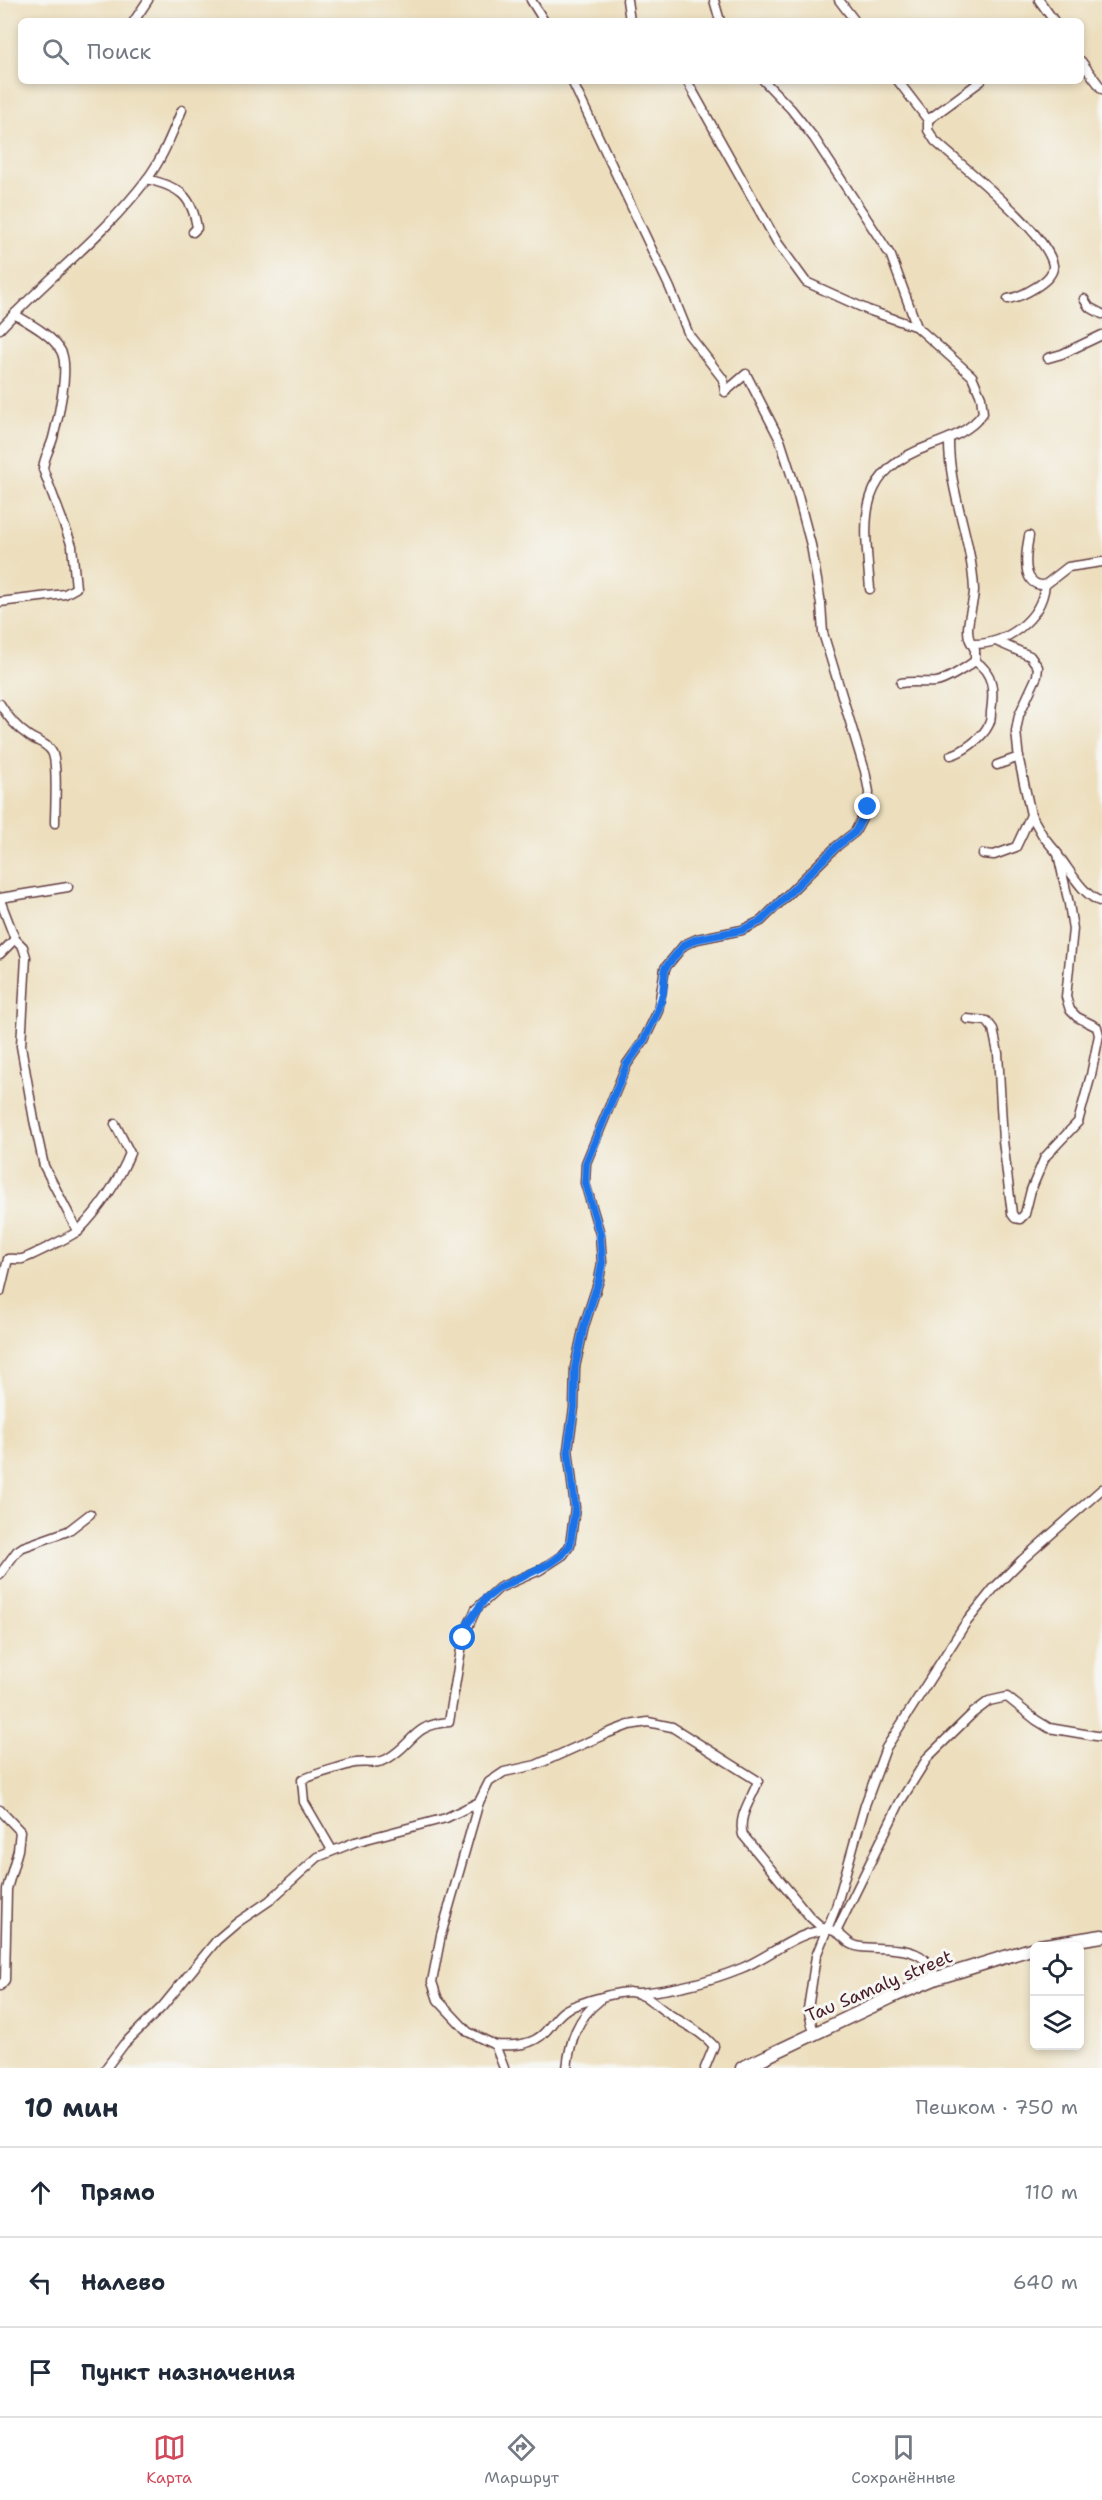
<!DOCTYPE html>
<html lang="ru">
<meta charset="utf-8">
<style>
:root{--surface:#fff;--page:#f2f2f3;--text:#1f2937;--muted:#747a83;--line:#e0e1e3;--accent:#d1495b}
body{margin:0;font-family:"Shantell Sans",sans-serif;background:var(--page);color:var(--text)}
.controls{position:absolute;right:18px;bottom:18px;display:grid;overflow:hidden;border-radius:9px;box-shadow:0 3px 9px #0003}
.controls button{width:54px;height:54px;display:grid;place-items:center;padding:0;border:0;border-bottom:2px solid var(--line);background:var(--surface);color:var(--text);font:30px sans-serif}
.stop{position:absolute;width:18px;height:18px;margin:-14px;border:4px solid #1a73e8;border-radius:50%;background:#fff}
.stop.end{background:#1a73e8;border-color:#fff;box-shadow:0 2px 6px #0008}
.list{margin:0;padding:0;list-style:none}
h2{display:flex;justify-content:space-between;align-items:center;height:78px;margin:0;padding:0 24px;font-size:26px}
h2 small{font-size:20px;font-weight:400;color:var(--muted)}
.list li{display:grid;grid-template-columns:39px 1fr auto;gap:18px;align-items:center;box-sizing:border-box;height:90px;padding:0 24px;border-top:2px solid var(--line)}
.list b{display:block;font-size:22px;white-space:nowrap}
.list em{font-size:20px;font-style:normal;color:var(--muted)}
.icon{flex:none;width:33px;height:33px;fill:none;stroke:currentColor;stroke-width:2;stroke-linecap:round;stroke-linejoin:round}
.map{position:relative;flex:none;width:1102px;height:2068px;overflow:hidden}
.search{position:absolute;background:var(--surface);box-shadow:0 3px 9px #0003;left:18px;right:18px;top:18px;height:66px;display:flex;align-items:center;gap:15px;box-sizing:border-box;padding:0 21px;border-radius:9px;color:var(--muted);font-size:22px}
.sheet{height:348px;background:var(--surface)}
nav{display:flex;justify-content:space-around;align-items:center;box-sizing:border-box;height:84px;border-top:2px solid var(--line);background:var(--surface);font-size:16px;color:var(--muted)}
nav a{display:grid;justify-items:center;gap:3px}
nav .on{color:var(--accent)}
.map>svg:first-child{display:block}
</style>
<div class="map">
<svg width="1102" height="2068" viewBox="0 0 1102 2068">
<rect width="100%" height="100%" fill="#f6f6f2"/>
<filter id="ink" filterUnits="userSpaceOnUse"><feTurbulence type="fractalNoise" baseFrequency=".0167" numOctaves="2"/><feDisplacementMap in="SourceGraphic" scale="12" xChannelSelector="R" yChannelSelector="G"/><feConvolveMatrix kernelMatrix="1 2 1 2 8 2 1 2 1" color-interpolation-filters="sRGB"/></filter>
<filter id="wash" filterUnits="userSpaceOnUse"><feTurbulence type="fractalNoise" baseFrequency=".008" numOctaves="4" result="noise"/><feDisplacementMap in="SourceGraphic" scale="24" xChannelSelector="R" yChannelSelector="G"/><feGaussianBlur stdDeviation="1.35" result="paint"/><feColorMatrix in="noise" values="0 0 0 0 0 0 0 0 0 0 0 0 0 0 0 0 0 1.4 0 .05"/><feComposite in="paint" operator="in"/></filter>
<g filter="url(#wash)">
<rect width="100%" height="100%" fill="#eddfbe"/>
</g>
<g filter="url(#ink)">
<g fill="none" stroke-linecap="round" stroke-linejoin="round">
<g stroke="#623c41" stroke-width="11">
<g id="street">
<polyline points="531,0 544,21"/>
<polyline points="627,0 630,21"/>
<polyline points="714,0 720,21"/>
<polyline points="839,0 855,21"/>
<polyline points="1039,0 1054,21"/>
<polyline points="134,21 148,0"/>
<polyline points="1081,61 1102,89"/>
<path d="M687,81L777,242L806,282L868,310L917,327L972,376L981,397L983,413C971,431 948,439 929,446C853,473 865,523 870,589"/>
<polyline points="764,81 791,109 814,138 891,256 917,327"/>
<path d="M898,81L928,120V130L935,141C962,166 1047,232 1053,265C1055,281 1020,297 1008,299"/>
<polyline points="928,120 981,81"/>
<path d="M147,179C179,187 192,195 197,228L193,232"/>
<polyline points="1084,299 1089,307 1102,314"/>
<path d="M0,329C47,278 105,235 147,179C163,158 172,133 182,110"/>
<polyline points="1048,358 1062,354 1102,335"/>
<path d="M949,439C948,490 972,539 974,590C974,606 962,631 972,644C1006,645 1041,620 1045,585L1068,567L1102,562"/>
<path d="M1029,536C1026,552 1020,587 1045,585"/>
<path d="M0,602L65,594L76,588L72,546L43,469C44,457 50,449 53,438C58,420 70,367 61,351C52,335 29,323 14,314"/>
<path d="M901,683C913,681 924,683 936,682C945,681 967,667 975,661V650L972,644"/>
<path d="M0,704C7,716 17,728 29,736C36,741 47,743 52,752C58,762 55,809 55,823"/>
<path d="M951,755C963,752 982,738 988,726C990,723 991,716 991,712C994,691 994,673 975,661"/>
<polyline points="997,765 1019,757"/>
<polyline points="983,854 994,855 1016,847 1031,815"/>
<path d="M1061,859C1072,874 1084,896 1102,902"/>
<polyline points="0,898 68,887"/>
<polyline points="0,900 15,939 23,947 26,957 21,1046 34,1120 44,1166 78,1232"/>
<polyline points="0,954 15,939"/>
<polyline points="967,1019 987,1021 993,1029 998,1053 1003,1141 1012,1214 1015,1218 1020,1219 1025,1214 1031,1190 1045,1157 1078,1122 1091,1075 1099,1035 1097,1027 1077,1017 1070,1010 1066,997 1073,929 1069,904 1058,854 1043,836 1031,815 1019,760 1016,731 1019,715 1037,676 1038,667 1030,656 998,642"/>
<path d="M0,1292L8,1259C13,1258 18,1260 22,1259C27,1258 76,1234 79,1230C99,1210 120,1179 130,1153L115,1124"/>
<polyline points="0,1574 17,1551 23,1547 68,1531 90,1514"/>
<polyline points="0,1810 20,1831 18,1850 7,1889 5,1980 0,1986"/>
<path d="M332,1850L304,1802L302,1780C317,1773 335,1769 350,1764C363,1760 375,1766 387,1759C415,1743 411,1725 449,1722L463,1638L476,1609L499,1588L540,1570L563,1555L570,1545L575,1508L568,1449L574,1408L575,1367L584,1326L599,1280L602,1263L600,1234L585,1183L586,1163L627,1064L644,1040L658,1011L665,968L684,945L697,939L742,930L761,921L837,846L855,832L868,807L869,792L865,771L823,633L821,604L811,545L798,496L780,440L746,374L725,392L723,379L689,335L670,288L572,81"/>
<polyline points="836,1932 900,1802 928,1757 973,1713 989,1701 1007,1697 1036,1720 1049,1728 1102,1737"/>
<path d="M639,1993C672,1990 710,1981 742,1968C769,1957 800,1929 830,1930C842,1931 846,1946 861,1947C879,1949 910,1946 924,1959C929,1964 932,1972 937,1978"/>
<polyline points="814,2033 808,2009 816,1956 836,1907 865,1805 886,1748 965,1624 994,1588 1022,1560 1102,1489"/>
<path d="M495,2045C513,2046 533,2046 546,2031C552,2024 557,2016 564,2011C573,2004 619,1991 630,1992C645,1993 654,2004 666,2012C683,2024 700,2030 714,2046L705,2068"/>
<polyline points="106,2068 124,2044 162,2007 217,1940 238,1922 269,1901 318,1857 355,1842 446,1818 479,1802"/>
<path d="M504,2068L495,2045L468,2032L438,2000L432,1982L441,1935L479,1802L489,1782L504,1772L536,1765L608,1733L629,1725L648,1722L672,1727L758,1781C752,1799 737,1816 743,1835L810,1917L826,1931"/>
<path d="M567,2068C570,2041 577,2018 599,2001"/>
</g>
</g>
<g stroke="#623c41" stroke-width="15">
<g id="secondary">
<polyline points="1039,1946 1102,1936"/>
<polyline points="742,2068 896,1995 937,1978 1034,1948"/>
</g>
</g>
<use href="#street" stroke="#fff" stroke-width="8"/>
<use href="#secondary" stroke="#fff" stroke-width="12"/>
</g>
</g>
<g fill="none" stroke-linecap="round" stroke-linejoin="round" filter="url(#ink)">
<polyline stroke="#1a73e8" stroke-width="8" points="463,1638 468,1623 485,1599 499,1588 551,1563 562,1555 570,1545 575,1508 568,1449 574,1408 575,1367 584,1326 599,1280 602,1263 600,1234 585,1183 586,1163 627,1064 644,1040 658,1011 663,993 665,968 684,945 697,939 742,930 761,921 837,846 855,832 868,807"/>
</g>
<g text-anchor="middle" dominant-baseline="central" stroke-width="6" stroke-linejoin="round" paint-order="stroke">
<g font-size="18" fill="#4a1f2b" stroke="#f6f6f2">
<text transform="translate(879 1986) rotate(-23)">Tau Samaly street</text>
</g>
</g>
</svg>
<div class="controls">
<button><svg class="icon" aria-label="locate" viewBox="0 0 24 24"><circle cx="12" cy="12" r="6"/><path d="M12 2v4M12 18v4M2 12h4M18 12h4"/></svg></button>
<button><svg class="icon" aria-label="layers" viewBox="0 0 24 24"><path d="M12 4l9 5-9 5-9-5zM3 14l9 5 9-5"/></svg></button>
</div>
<div class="stop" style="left:463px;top:1638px"></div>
<div class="stop end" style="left:868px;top:807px"></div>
<div class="search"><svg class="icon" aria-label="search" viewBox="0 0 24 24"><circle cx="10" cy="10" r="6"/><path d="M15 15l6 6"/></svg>Поиск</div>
</div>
<section class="sheet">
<h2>10 мин<small>Пешком · 750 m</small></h2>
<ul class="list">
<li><svg class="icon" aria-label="ahead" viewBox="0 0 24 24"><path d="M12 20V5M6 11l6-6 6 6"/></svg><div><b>Прямо</b></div><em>110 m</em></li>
<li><svg class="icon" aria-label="left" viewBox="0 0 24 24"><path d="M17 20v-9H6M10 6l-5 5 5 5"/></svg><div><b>Налево</b></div><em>640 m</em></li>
<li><svg class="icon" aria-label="arrive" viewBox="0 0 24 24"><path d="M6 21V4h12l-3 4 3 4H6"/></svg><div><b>Пункт назначения</b></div></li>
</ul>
</section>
<nav>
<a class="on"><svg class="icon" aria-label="map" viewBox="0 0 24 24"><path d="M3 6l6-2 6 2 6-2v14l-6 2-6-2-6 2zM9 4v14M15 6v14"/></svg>Карта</a>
<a><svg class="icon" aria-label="directions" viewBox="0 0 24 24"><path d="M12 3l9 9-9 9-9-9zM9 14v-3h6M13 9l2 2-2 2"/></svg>Маршрут</a>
<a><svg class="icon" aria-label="saved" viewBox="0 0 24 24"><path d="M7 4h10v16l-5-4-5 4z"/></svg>Сохранённые</a>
</nav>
